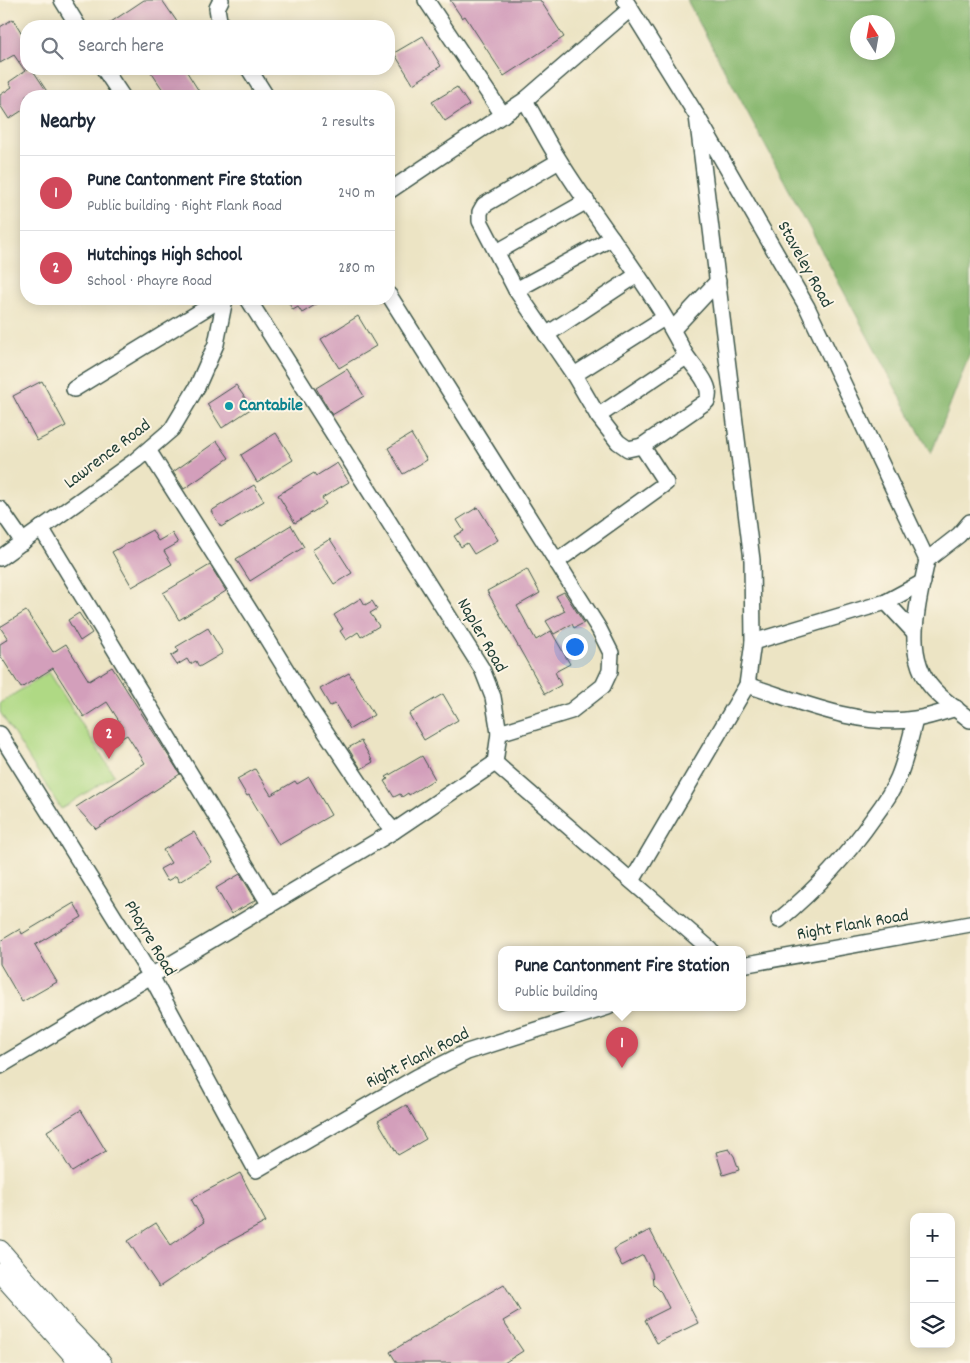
<!DOCTYPE html>
<meta charset="utf-8">
<style>
:root{--surface:#fff;--page:#f6f6f7;--text:#1f2937;--muted:#747a83;--line:#e0e1e3;--accent:#d1495b}
body{margin:0;font-family:Dekko,sans-serif;background:var(--page);color:var(--text)}
.controls{position:absolute;right:15px;bottom:15px;display:grid;overflow:hidden;border-radius:10px;box-shadow:0 2px 12px #0003}
.controls button{width:45px;height:45px;display:grid;place-items:center;padding:0;border:0;border-bottom:1px solid var(--line);background:var(--surface);color:var(--text);font:25px sans-serif}
.compass{position:absolute;left:850px;top:15px;width:45px;height:45px;border-radius:50%;background:var(--surface);box-shadow:0 2px 12px #0003;rotate:349deg}
.you{position:absolute;left:574px;top:646px;width:18px;height:18px;margin:-12px;border:4px solid #fff;border-radius:50%;background:#1a73e8;box-shadow:0 0 0 8px #1a73e833}
.badge{display:grid;place-items:center;width:32px;height:32px;border-radius:50%;background:var(--accent);color:#fff;font-size:16px;font-weight:700}
.pin{position:absolute;translate:-50% -41px;filter:drop-shadow(0 1px 2px #0008)}
.pin::after{content:'';position:absolute;top:26px;width:18px;height:15px;background:inherit;clip-path:polygon(0 0,100% 0,50% 100%)}
.popup{position:absolute;left:498px;top:946px;width:248px;height:65px;box-sizing:border-box;display:grid;place-content:center;border-radius:10px;background:var(--surface);filter:drop-shadow(0 1px 4px #0005);font-size:16px;white-space:nowrap;color:var(--muted)}
.popup b{font-size:19px;color:var(--text)}
.popup::after{content:'';position:absolute;left:50%;top:100%;margin-left:-10px;border:10px solid transparent;border-top-color:var(--surface)}
.list{margin:0;padding:0;list-style:none}
h2{display:flex;justify-content:space-between;align-items:center;height:65px;margin:0;padding:0 20px;font-size:21px}
h2 small{font-size:16px;font-weight:400;color:var(--muted)}
.list li{display:grid;grid-template-columns:32px 1fr auto;gap:15px;align-items:center;box-sizing:border-box;height:75px;padding:0 20px;border-top:1px solid var(--line)}
.list b{display:block;font-size:19px;white-space:nowrap}
.list p{margin:0;font-size:16px;white-space:nowrap;color:var(--muted)}
.list em{font-size:16px;font-style:normal;color:var(--muted)}
.icon{flex:none;width:28px;height:28px;fill:none;stroke:currentColor;stroke-width:2;stroke-linecap:round;stroke-linejoin:round}
.map{position:relative;flex:none;width:970px;height:1363px;overflow:hidden}
.search{position:absolute;background:var(--surface);box-shadow:0 2px 12px #0003;left:20px;top:20px;width:375px;height:55px;display:flex;align-items:center;gap:12px;box-sizing:border-box;padding:0 18px;border-radius:20px;color:var(--muted);font-size:19px}
.panel{position:absolute;background:var(--surface);box-shadow:0 2px 12px #0003;left:20px;top:90px;width:375px;height:215px;border-radius:20px}
.map>svg:first-child{display:block}
</style>
<div class="map">
<svg width="970" height="1363" viewBox="0 0 970 1363">
<rect width="100%" height="100%" fill="#fcf5e5"/>
<filter id="ink" filterUnits="userSpaceOnUse"><feTurbulence type="fractalNoise" baseFrequency=".02" numOctaves="2"/><feDisplacementMap in="SourceGraphic" scale="10" xChannelSelector="R" yChannelSelector="G"/><feConvolveMatrix kernelMatrix="1 2 1 2 8 2 1 2 1" color-interpolation-filters="sRGB"/></filter>
<filter id="wash" filterUnits="userSpaceOnUse"><feTurbulence type="fractalNoise" baseFrequency=".0096" numOctaves="4" result="noise"/><feDisplacementMap in="SourceGraphic" scale="20" xChannelSelector="R" yChannelSelector="G"/><feGaussianBlur stdDeviation="1.12" result="paint"/><feColorMatrix in="noise" values="0 0 0 0 0 0 0 0 0 0 0 0 0 0 0 0 0 1.4 0 .05"/><feComposite in="paint" operator="in"/></filter>
<g filter="url(#wash)">
<rect width="100%" height="100%" fill="#ece4c4"/>
<polygon fill="#afd984" stroke="#678b5c" points="49,672 114,775 61,809 0,712 0,703"/>
<path fill="#8bb972" stroke="#557b53" fill-rule="evenodd" d="M687,0H970V353L931,454ZM858,22H888V52H858Z"/>
<g id="blocks">
<g fill="#d39fbb">
<polygon points="144,0 162,0 180,26 105,26"/>
<polygon points="450,0 540,0 564,37 504,76 465,16 462,18"/>
<polygon points="13,19 26,40 26,70 32,69 50,96 26,96 26,108 9,119 0,105 0,95 12,87 9,82 25,71 14,55 0,63 0,27"/>
<polygon points="423,36 441,66 413,84 394,53"/>
<polygon points="149,69 185,69 202,96 167,96"/>
<polygon points="457,87 469,105 445,121 432,102"/>
<polygon points="286,299 325,299 302,313 298,307 293,310"/>
<polygon points="358,316 376,346 339,368 321,339"/>
<polygon points="347,369 364,396 332,415 316,388"/>
<polygon points="42,381 66,426 37,441 13,396"/>
<polygon points="236,385 252,408 222,428 207,404"/>
<polygon points="276,433 293,460 257,482 241,455"/>
<polygon points="411,434 427,460 403,474 388,448"/>
<polygon points="217,441 229,458 184,489 173,472"/>
<polygon points="337,463 349,482 322,498 326,504 295,523 278,495 314,473 316,476"/>
<polygon points="254,485 264,501 221,527 211,511"/>
<polygon points="478,507 498,540 474,554 467,543 461,547 454,536 464,531 457,520"/>
<polygon points="291,525 304,547 250,581 236,559"/>
<polygon points="152,530 158,541 172,533 178,543 164,551 172,564 132,587 112,552"/>
<polygon points="330,539 352,573 334,584 312,550"/>
<polygon points="210,565 226,591 179,620 163,593"/>
<polygon points="527,569 540,593 517,606 536,640 551,631 570,664 555,672 561,685 545,694 487,591"/>
<polygon points="564,592 584,623 574,628 572,624 554,634 546,621 565,611 556,596"/>
<polygon points="361,598 365,605 372,601 377,609 370,613 379,626 361,637 358,632 346,640 340,631 343,629 334,615"/>
<polygon points="26,611 53,652 66,644 89,681 112,667 180,774 96,829 76,807 145,763 127,735 120,739 116,732 123,727 107,702 84,717 53,668 21,688 0,655 0,644 8,639 0,627"/>
<polygon points="79,613 92,633 80,641 68,620"/>
<polygon points="208,628 223,653 199,667 196,661 190,664 187,659 177,665 171,656 179,651 176,647"/>
<polygon points="349,673 374,715 350,729 335,704 330,706 320,689"/>
<polygon points="443,694 458,720 424,740 409,714"/>
<polygon points="361,741 373,762 361,769 348,748"/>
<polygon points="422,756 435,779 409,795 408,793 402,797 400,794 394,797 384,781 388,779 386,777"/>
<polygon points="255,769 271,795 295,781 297,784 309,777 331,815 279,845 249,795 247,796 237,779"/>
<polygon points="194,832 212,862 179,882 176,876 167,881 160,869 171,863 163,850"/>
<polygon points="240,874 256,900 231,914 216,888"/>
<polygon points="74,903 82,917 35,945 57,982 22,1002 0,964 0,941 20,929 22,934"/>
<polygon points="406,1105 426,1139 398,1155 378,1121"/>
<polygon points="81,1110 106,1151 72,1172 47,1131"/>
<polygon points="729,1149 734,1156 739,1170 723,1175 716,1152"/>
<polygon points="240,1173 266,1222 219,1247 159,1287 128,1241 156,1223 171,1245 204,1222 191,1199"/>
<polygon points="650,1230 698,1323 657,1343 645,1320 669,1308 661,1292 653,1284 652,1273 643,1255 622,1266 613,1249"/>
<polygon points="504,1284 520,1311 503,1321 523,1351 504,1363 397,1363 390,1352"/>
</g>
</g>
</g>
<g filter="url(#ink)">
<use href="#blocks" fill-opacity="0" stroke="#3e564a" stroke-width="1"/>
<g fill="none" stroke-linecap="round" stroke-linejoin="round">
<g stroke="#3e564a" stroke-width="18">
<g id="minor">
<polyline points="62,0 78,26"/>
<polyline points="221,0 217,8 219,20 223,26"/>
<polyline points="426,0 503,115"/>
<polyline points="625,0 697,116 807,307 927,560"/>
<polyline points="104,69 122,96"/>
<polyline points="249,69 266,96"/>
<path d="M525,100C536,120 547,141 559,160C599,225 650,284 684,352C692,367 714,384 707,401L642,446L628,449L618,442L598,416L574,375L516,290L480,221V212L484,205L559,161"/>
<polyline points="389,191 525,100 630,9"/>
<polyline points="497,252 587,201"/>
<polyline points="516,290 612,238"/>
<polyline points="389,295 599,629 611,653 610,671 603,686 571,711 499,733"/>
<polyline points="248,299 482,669 493,697 499,733 495,763"/>
<polyline points="673,329 718,281"/>
<polyline points="546,335 637,275"/>
<polyline points="574,375 664,318"/>
<polyline points="74,389 221,299"/>
<polyline points="598,416 686,357"/>
<polyline points="148,450 255,619 309,707 385,821 394,831"/>
<polyline points="0,509 23,542"/>
<path d="M970,522L959,535L927,560C919,601 901,655 934,690C944,701 958,710 970,720"/>
<polyline points="41,528 270,905"/>
<polyline points="0,558 136,460 172,429 197,387 216,344 225,299"/>
<polyline points="556,562 666,483 642,446"/>
<polyline points="886,602 914,632"/>
<polyline points="753,642 886,602 923,582"/>
<path d="M747,685C799,701 860,728 915,719C929,717 943,712 956,708"/>
<polyline points="0,734 151,976 256,1170 417,1077 467,1052 608,1007"/>
<polyline points="495,763 710,949"/>
<polyline points="632,881 747,685 753,642 752,560 697,116"/>
<path d="M779,920C815,890 847,856 874,817C883,805 892,792 898,778C906,759 910,739 915,720"/>
<polyline points="742,965 970,924"/>
<polyline points="0,1066 394,831 495,763"/>
</g>
</g>
<g stroke="#3e564a" stroke-width="21">
<g id="major">
<polyline points="0,1250 67,1327 102,1363"/>
<polyline points="0,1273 80,1363"/>
</g>
</g>
<use href="#minor" stroke="#fff" stroke-width="15"/>
<use href="#major" stroke="#fff" stroke-width="19"/>
</g>
</g>
<circle fill="#0f9aa8" stroke="#fcf5e5" stroke-width="2" cx="229" cy="406" r="5"/>
<g text-anchor="middle" dominant-baseline="central" stroke-width="4" stroke-linejoin="round" paint-order="stroke">
<g font-size="18" fill="#1f3d34" stroke="#fcf5e5">
<text transform="translate(804 265) rotate(61)">Staveley Road</text>
<text transform="translate(108 455) rotate(-37)">Lawrence Road</text>
<text transform="translate(481 636) rotate(60)">Napler Road</text>
<text transform="translate(853 926) rotate(-10)">Right Flank Road</text>
<text transform="translate(149 939) rotate(59)">Phayre Road</text>
<text transform="translate(418 1059) rotate(-27)">Right Flank Road</text>
</g>
<g font-size="18" font-weight="bold" fill="#0d838f" stroke="#fcf5e5" text-anchor="start">
<text x="239" y="406">Cantabile</text>
</g>
</g>
</svg>
<div class="controls">
<button>+</button>
<button>−</button>
<button><svg class="icon" aria-label="layers" viewBox="0 0 24 24"><path d="M12 4l9 5-9 5-9-5zM3 14l9 5 9-5"/></svg></button>
</div>
<svg class="compass" viewBox="-18 -18 36 36"><path d="M0-13l5 13h-10z" fill="#e53935"/><path d="M0 13l5-13h-10z" fill="#747a83"/></svg>
<div class="you"></div>
<div class="pin badge" style="left:622px;top:1068px">1</div>
<div class="popup"><b>Pune Cantonment Fire Station</b>Public building</div>
<div class="pin badge" style="left:109px;top:759px">2</div>
<div class="search"><svg class="icon" aria-label="search" viewBox="0 0 24 24"><circle cx="10" cy="10" r="6"/><path d="M15 15l6 6"/></svg>Search here</div>
<section class="panel">
<h2>Nearby<small>2 results</small></h2>
<ul class="list">
<li><span class="badge">1</span><div><b>Pune Cantonment Fire Station</b><p>Public building · Right Flank Road</p></div><em>240 m</em></li>
<li><span class="badge">2</span><div><b>Hutchings High School</b><p>School · Phayre Road</p></div><em>280 m</em></li>
</ul>
</section>
</div>
